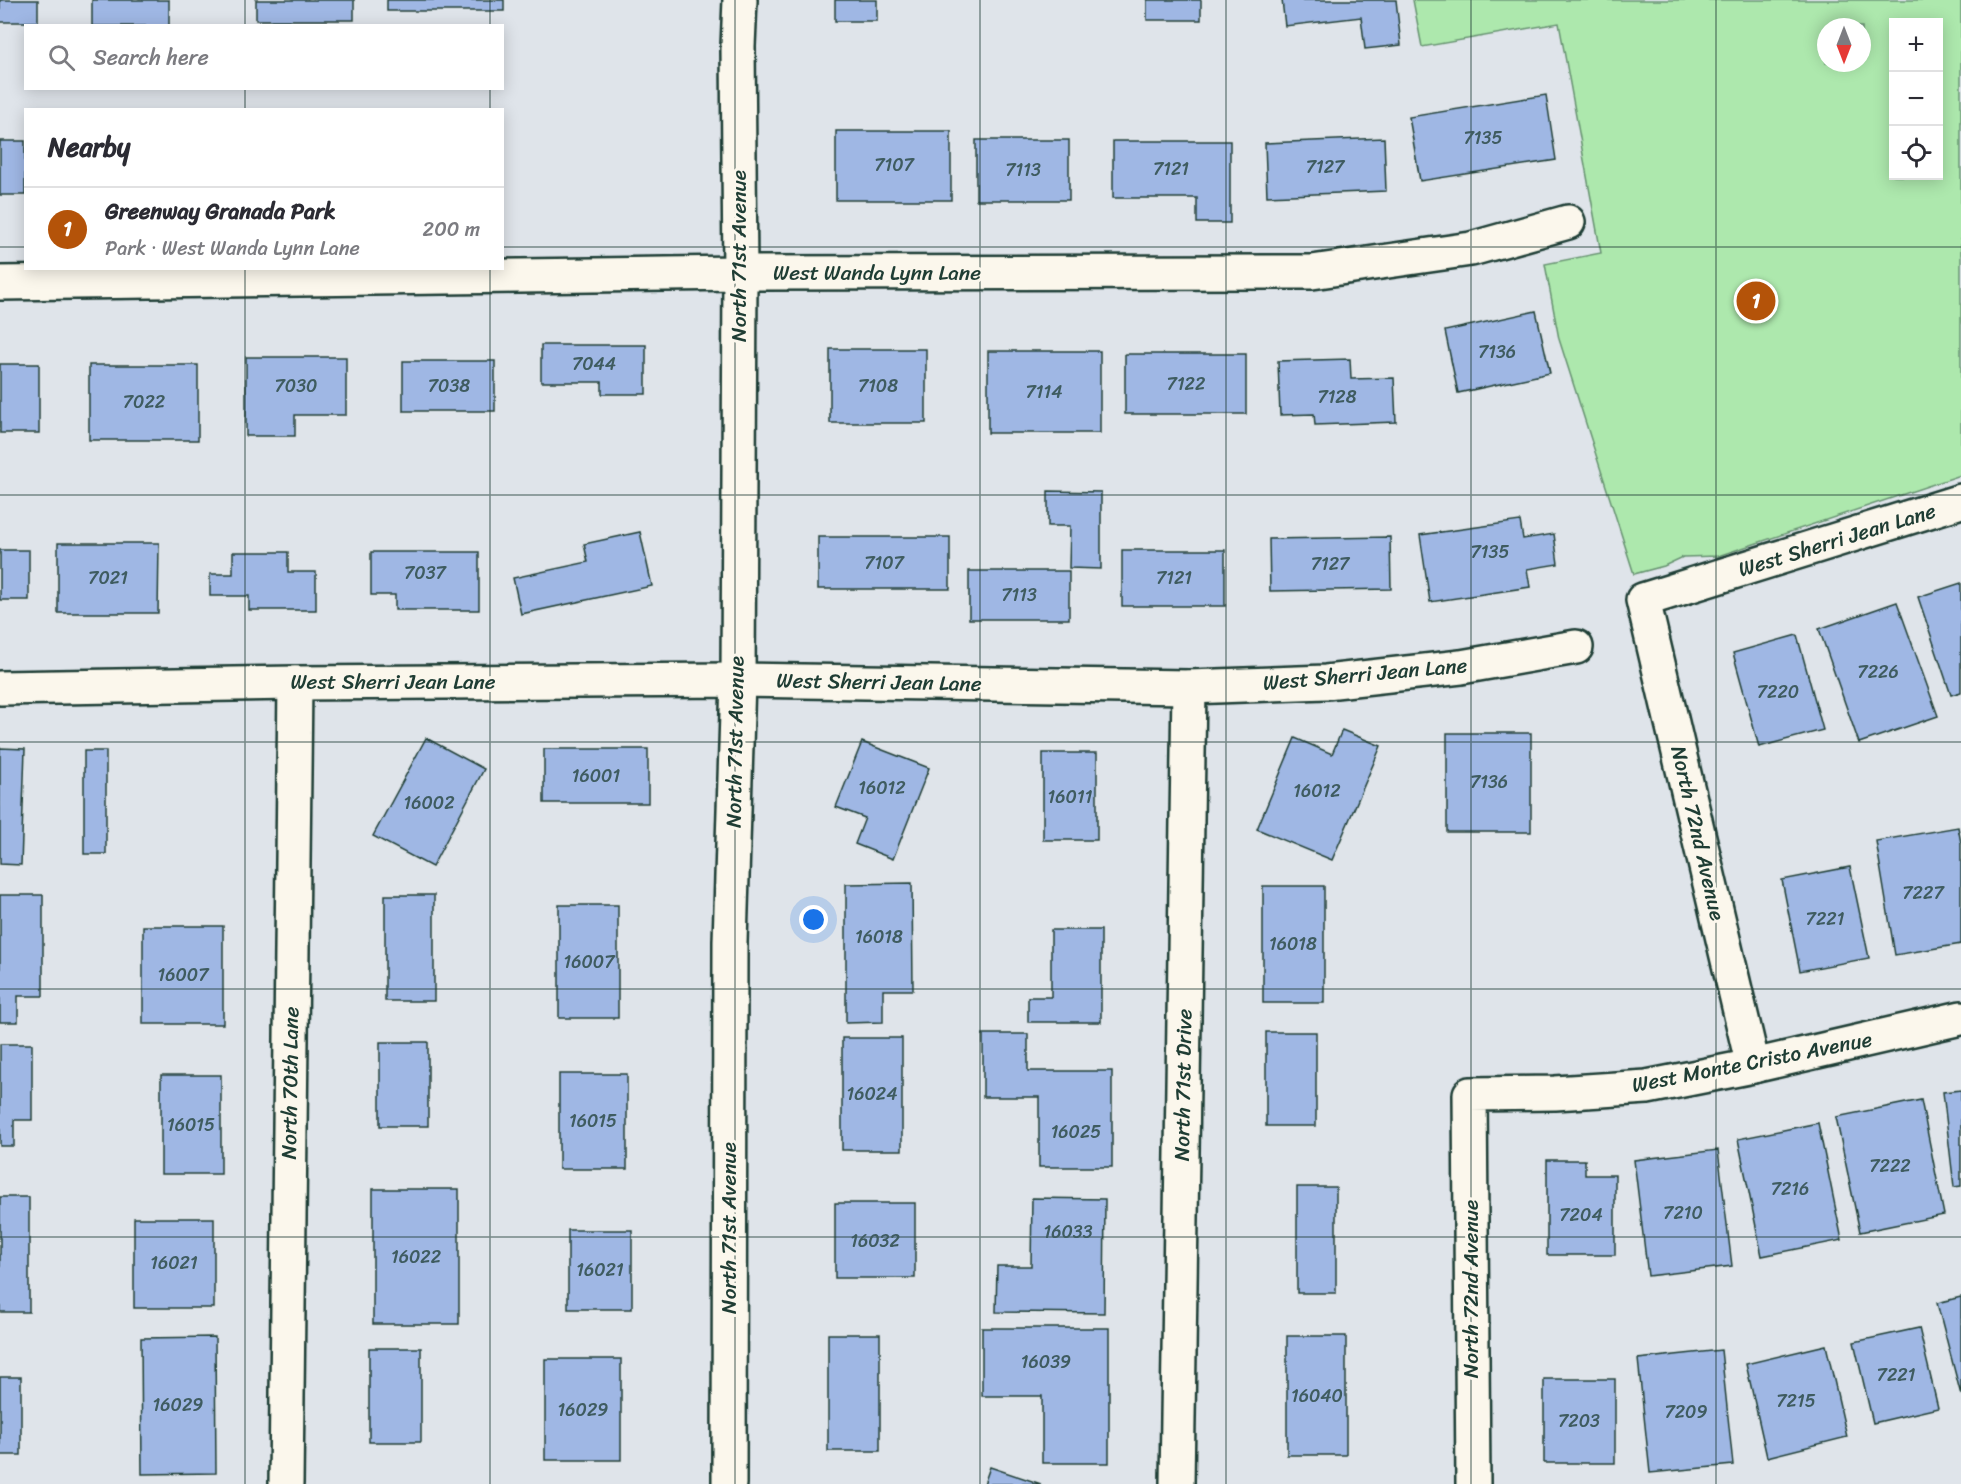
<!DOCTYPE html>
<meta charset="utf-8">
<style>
:root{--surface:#fff;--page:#f2f2f3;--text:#2b2b33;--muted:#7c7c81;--line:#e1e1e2;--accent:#b45309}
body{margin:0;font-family:Sriracha,sans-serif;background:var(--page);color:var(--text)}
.controls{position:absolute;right:18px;top:18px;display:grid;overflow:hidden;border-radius:0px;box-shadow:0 3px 15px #0003}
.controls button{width:54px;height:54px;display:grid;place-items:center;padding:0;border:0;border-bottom:2px solid var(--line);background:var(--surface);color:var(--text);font:30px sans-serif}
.compass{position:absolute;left:1817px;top:18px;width:54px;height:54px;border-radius:50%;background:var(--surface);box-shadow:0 3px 15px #0003;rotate:180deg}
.you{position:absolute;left:814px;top:920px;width:21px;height:21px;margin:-15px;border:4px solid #fff;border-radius:50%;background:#1a73e8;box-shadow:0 0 0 9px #1a73e833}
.badge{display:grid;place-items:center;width:39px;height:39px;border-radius:50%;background:var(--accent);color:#fff;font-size:20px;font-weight:700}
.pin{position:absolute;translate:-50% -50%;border:3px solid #fff;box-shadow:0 2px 6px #0006}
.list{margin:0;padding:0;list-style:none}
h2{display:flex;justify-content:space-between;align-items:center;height:78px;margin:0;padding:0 24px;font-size:26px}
h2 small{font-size:20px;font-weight:400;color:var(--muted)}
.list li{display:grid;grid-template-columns:39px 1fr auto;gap:18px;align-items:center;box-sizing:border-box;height:84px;padding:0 24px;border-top:2px solid var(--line)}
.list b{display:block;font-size:22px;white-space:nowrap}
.list p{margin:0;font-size:20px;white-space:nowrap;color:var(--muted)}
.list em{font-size:20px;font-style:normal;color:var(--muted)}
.icon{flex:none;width:33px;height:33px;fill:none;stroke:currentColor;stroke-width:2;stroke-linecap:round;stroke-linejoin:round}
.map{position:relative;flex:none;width:1961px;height:1484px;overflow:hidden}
.search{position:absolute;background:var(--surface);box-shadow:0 3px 15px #0003;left:24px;top:24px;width:480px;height:66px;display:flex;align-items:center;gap:15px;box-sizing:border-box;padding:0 21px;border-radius:0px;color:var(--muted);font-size:22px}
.panel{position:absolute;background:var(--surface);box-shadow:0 3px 15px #0003;left:24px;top:108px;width:480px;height:162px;border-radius:0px}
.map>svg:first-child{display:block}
</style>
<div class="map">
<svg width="1961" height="1484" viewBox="0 0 1961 1484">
<rect width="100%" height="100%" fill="#dfe4ea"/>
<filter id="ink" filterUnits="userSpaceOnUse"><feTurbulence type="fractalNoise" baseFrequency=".0167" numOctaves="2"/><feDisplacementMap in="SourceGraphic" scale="12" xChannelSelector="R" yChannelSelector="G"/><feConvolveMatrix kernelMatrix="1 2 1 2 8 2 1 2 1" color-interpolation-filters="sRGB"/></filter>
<g filter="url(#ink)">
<path fill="#ade8ad" stroke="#669270" stroke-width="1.5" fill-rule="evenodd" d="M1413,0H1961V475L1718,556L1683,557L1664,566L1634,574L1559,339L1545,264L1601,253L1559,23L1422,47ZM1894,22H1938V176H1894ZM1826,27H1862V63H1826Z"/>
<g fill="#9fb7e4" stroke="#1f3d34" stroke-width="1.5">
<rect x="0" y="0" width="38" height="22"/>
<rect x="92" y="0" width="77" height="26"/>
<rect x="256" y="0" width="98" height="20"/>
<rect x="387" y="0" width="117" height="11"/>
<rect x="835" y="0" width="42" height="21"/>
<rect x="1147" y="0" width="54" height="20"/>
<polygon points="1282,0 1396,0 1401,45 1365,49 1361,17 1285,26"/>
<polygon points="1546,95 1556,160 1420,181 1409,117"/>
<rect x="836" y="131" width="115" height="69"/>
<polygon points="1384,138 1386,191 1267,196 1265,143"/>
<rect x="976" y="140" width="93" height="60"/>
<rect x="0" y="141" width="25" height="54"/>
<polygon points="1113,141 1230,141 1230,223 1197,223 1197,198 1113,198"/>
<polygon points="1536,311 1550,373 1458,393 1445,331"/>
<polygon points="541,345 646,345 646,394 602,394 602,382 541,382"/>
<rect x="830" y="349" width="96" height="74"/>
<rect x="988" y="351" width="112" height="82"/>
<rect x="1125" y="354" width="121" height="60"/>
<polygon points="246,357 346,357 346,415 295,415 295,436 246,436"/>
<polygon points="1350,359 1351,379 1394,378 1396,422 1315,425 1314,414 1280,415 1278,361"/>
<rect x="403" y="361" width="92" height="50"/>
<rect x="0" y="364" width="39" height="69"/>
<rect x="89" y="365" width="109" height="75"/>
<polygon points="1048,491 1101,492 1101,569 1069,568 1070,526 1048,526"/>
<polygon points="1520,521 1523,539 1554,534 1558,564 1527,569 1530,587 1430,602 1420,535"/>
<polygon points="640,532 652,586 521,614 513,578 588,562 584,544"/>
<rect x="818" y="537" width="132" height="52"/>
<polygon points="1390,537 1391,589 1270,591 1269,539"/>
<polygon points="58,543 159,543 158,613 58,613"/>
<rect x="0" y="550" width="29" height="50"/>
<rect x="1122" y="550" width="103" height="56"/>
<polygon points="233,552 288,552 288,572 316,572 316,610 249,610 249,596 210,596 210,574 233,574"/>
<polygon points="371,552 479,552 479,610 395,610 395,595 371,595"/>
<rect x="969" y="571" width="100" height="48"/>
<polygon points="1961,583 1961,692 1951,695 1918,597"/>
<polygon points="1897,602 1938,716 1859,743 1819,629"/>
<polygon points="1797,635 1823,730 1759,747 1733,653"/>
<polygon points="1342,730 1381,746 1332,860 1257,829 1295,738 1332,754"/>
<rect x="1447" y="733" width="84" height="99"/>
<polygon points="426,738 484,769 432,867 373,836"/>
<polygon points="862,742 929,768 893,859 855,844 865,818 836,807"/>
<polygon points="0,748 25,749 21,865 0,864"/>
<rect x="544" y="749" width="104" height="54"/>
<rect x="84" y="751" width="22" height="103"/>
<rect x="1043" y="753" width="54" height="87"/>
<polygon points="1958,827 1961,843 1961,944 1895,955 1876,841"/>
<polygon points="1850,867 1869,958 1800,971 1782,880"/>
<polygon points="912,883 913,990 883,990 883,1022 846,1023 846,884"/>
<rect x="1263" y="886" width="61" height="117"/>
<polygon points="0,895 43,895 43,996 18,996 18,1022 0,1022"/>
<rect x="385" y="895" width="49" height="106"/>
<rect x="559" y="905" width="59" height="113"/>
<rect x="143" y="926" width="80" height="98"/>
<polygon points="1051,930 1101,930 1101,1022 1028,1022 1028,997 1051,997"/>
<rect x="1266" y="1032" width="50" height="94"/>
<polygon points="983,1034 1028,1034 1028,1071 1112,1071 1112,1167 1039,1167 1039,1097 983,1097"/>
<rect x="842" y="1038" width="60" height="112"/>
<rect x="380" y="1042" width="48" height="84"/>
<polygon points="0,1044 32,1044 32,1120 14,1120 14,1146 0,1146"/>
<rect x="559" y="1074" width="68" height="95"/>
<rect x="161" y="1075" width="60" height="99"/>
<polygon points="1961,1090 1961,1186 1954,1187 1943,1092"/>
<polygon points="1921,1100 1944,1215 1860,1232 1836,1117"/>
<polygon points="1818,1123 1842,1240 1762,1256 1738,1139"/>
<polygon points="1718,1150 1732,1266 1648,1276 1634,1160"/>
<polygon points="1547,1160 1585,1160 1585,1175 1615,1175 1615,1255 1547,1255"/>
<rect x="1297" y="1187" width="39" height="106"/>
<rect x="373" y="1189" width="86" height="135"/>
<rect x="0" y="1197" width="29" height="115"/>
<polygon points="1032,1198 1105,1199 1104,1313 996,1312 997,1266 1031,1266"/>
<rect x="835" y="1203" width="80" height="75"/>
<rect x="134" y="1218" width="80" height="90"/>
<rect x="568" y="1230" width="64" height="79"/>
<polygon points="1961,1297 1961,1395 1937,1303"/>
<polygon points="982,1328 1109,1328 1109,1463 1042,1463 1042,1396 982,1396"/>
<polygon points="1919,1328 1938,1408 1873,1423 1854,1342"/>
<rect x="828" y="1334" width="52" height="117"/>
<rect x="1287" y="1336" width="59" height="119"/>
<polygon points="215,1337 216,1473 142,1474 141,1338"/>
<polygon points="1826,1345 1847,1437 1767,1457 1746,1364"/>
<rect x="369" y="1348" width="52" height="94"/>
<polygon points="1721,1350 1733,1465 1650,1473 1638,1359"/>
<rect x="545" y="1359" width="76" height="101"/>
<rect x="0" y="1377" width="21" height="78"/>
<rect x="1544" y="1379" width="71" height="84"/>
<polygon points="990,1467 1041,1484 984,1484"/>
</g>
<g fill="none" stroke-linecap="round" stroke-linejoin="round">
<g stroke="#1f3d34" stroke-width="38">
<g id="minor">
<polyline points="0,283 740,273 1312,272 1471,249 1568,222"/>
<polyline points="0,688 295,683 738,680 1189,687 1326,682 1461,667 1576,647"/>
<polyline points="1753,1066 1643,600 1961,501"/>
<polyline points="286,1484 295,683"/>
<polyline points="729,1484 730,942 738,680 740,273 738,46 740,0"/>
<polyline points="1177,1484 1189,687"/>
<polyline points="1473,1484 1470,1094 1555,1093 1647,1087 1753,1066 1961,1018"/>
</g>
</g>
<use href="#minor" stroke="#fbf7ec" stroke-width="33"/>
</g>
</g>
<path fill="none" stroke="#1f3d34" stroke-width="1.5" stroke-opacity="0.55" d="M245,0V26M490,0V26M735,0V1484M980,0V1484M1226,0V1484M1471,0V1484M1716,0V1484M245,88V110M490,88V110M0,247H26M502,247H1961M245,268V1484M490,268V1484M0,495H1961M0,742H1961M0,989H1961M0,1237H1961"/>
<g text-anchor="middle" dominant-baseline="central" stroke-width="6" stroke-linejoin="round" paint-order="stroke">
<g font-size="18" fill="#3f5c60">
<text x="1483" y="138">7135</text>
<text x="894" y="165">7107</text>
<text x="1325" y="167">7127</text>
<text x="1171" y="169">7121</text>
<text x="1023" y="170">7113</text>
<text x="1497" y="352">7136</text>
<text x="594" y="364">7044</text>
<text x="1186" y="384">7122</text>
<text x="296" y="386">7030</text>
<text x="449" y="386">7038</text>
<text x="878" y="386">7108</text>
<text x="1044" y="392">7114</text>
<text x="1337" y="397">7128</text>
<text x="144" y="402">7022</text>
<text x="1490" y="552">7135</text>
<text x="884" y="563">7107</text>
<text x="1330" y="564">7127</text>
<text x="425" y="573">7037</text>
<text x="108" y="578">7021</text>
<text x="1174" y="578">7121</text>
<text x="1019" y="595">7113</text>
<text x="1878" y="672">7226</text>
<text x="1778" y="692">7220</text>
<text x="596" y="776">16001</text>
<text x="1489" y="782">7136</text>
<text x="882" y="788">16012</text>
<text x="1317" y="791">16012</text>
<text x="1070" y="797">16011</text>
<text x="429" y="803">16002</text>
<text x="1923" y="893">7227</text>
<text x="1825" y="919">7221</text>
<text x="879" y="937">16018</text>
<text x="1293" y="944">16018</text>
<text x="589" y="962">16007</text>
<text x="183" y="975">16007</text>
<text x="872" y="1094">16024</text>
<text x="593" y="1121">16015</text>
<text x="191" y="1125">16015</text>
<text x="1076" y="1132">16025</text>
<text x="1890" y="1166">7222</text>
<text x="1790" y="1189">7216</text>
<text x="1683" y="1213">7210</text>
<text x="1581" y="1215">7204</text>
<text x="1068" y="1232">16033</text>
<text x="875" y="1241">16032</text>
<text x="416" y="1257">16022</text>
<text x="174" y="1263">16021</text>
<text x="600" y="1270">16021</text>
<text x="1046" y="1362">16039</text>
<text x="1896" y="1375">7221</text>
<text x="1317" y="1396">16040</text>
<text x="1796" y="1401">7215</text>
<text x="178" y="1405">16029</text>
<text x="583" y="1410">16029</text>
<text x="1686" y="1412">7209</text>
<text x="1579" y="1421">7203</text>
</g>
<g font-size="21" fill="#1f3d34" stroke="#fbf7ec">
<text transform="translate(739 256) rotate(-90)">North 71st Avenue</text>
<text x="877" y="273">West Wanda Lynn Lane</text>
<text transform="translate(1837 540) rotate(-17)">West Sherri Jean Lane</text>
<text transform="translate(1365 674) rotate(-5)">West Sherri Jean Lane</text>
<text x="393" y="682">West Sherri Jean Lane</text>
<text transform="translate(879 682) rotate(1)">West Sherri Jean Lane</text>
<text transform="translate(735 742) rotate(-89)">North 71st Avenue</text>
<text transform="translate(1698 833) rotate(77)">North 72nd Avenue</text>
<text transform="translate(1752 1062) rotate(-11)">West Monte Cristo Avenue</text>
<text transform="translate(290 1083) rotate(-89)">North 70th Lane</text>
<text transform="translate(1183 1085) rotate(-89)">North 71st Drive</text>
<text transform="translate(729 1228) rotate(-90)">North 71st Avenue</text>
<text transform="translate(1471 1289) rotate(-90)">North 72nd Avenue</text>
</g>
</g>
</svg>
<div class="controls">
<button>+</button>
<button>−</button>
<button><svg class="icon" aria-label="locate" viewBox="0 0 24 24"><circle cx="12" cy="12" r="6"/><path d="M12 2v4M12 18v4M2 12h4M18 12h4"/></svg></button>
</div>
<svg class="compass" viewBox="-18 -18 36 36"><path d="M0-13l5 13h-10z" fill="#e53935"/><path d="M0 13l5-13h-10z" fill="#7c7c81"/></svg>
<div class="you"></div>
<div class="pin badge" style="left:1756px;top:301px">1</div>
<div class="search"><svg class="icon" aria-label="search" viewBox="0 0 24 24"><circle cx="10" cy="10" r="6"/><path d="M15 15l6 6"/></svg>Search here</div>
<section class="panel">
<h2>Nearby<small></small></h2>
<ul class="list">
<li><span class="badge">1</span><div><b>Greenway Granada Park</b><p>Park · West Wanda Lynn Lane</p></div><em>200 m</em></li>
</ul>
</section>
</div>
